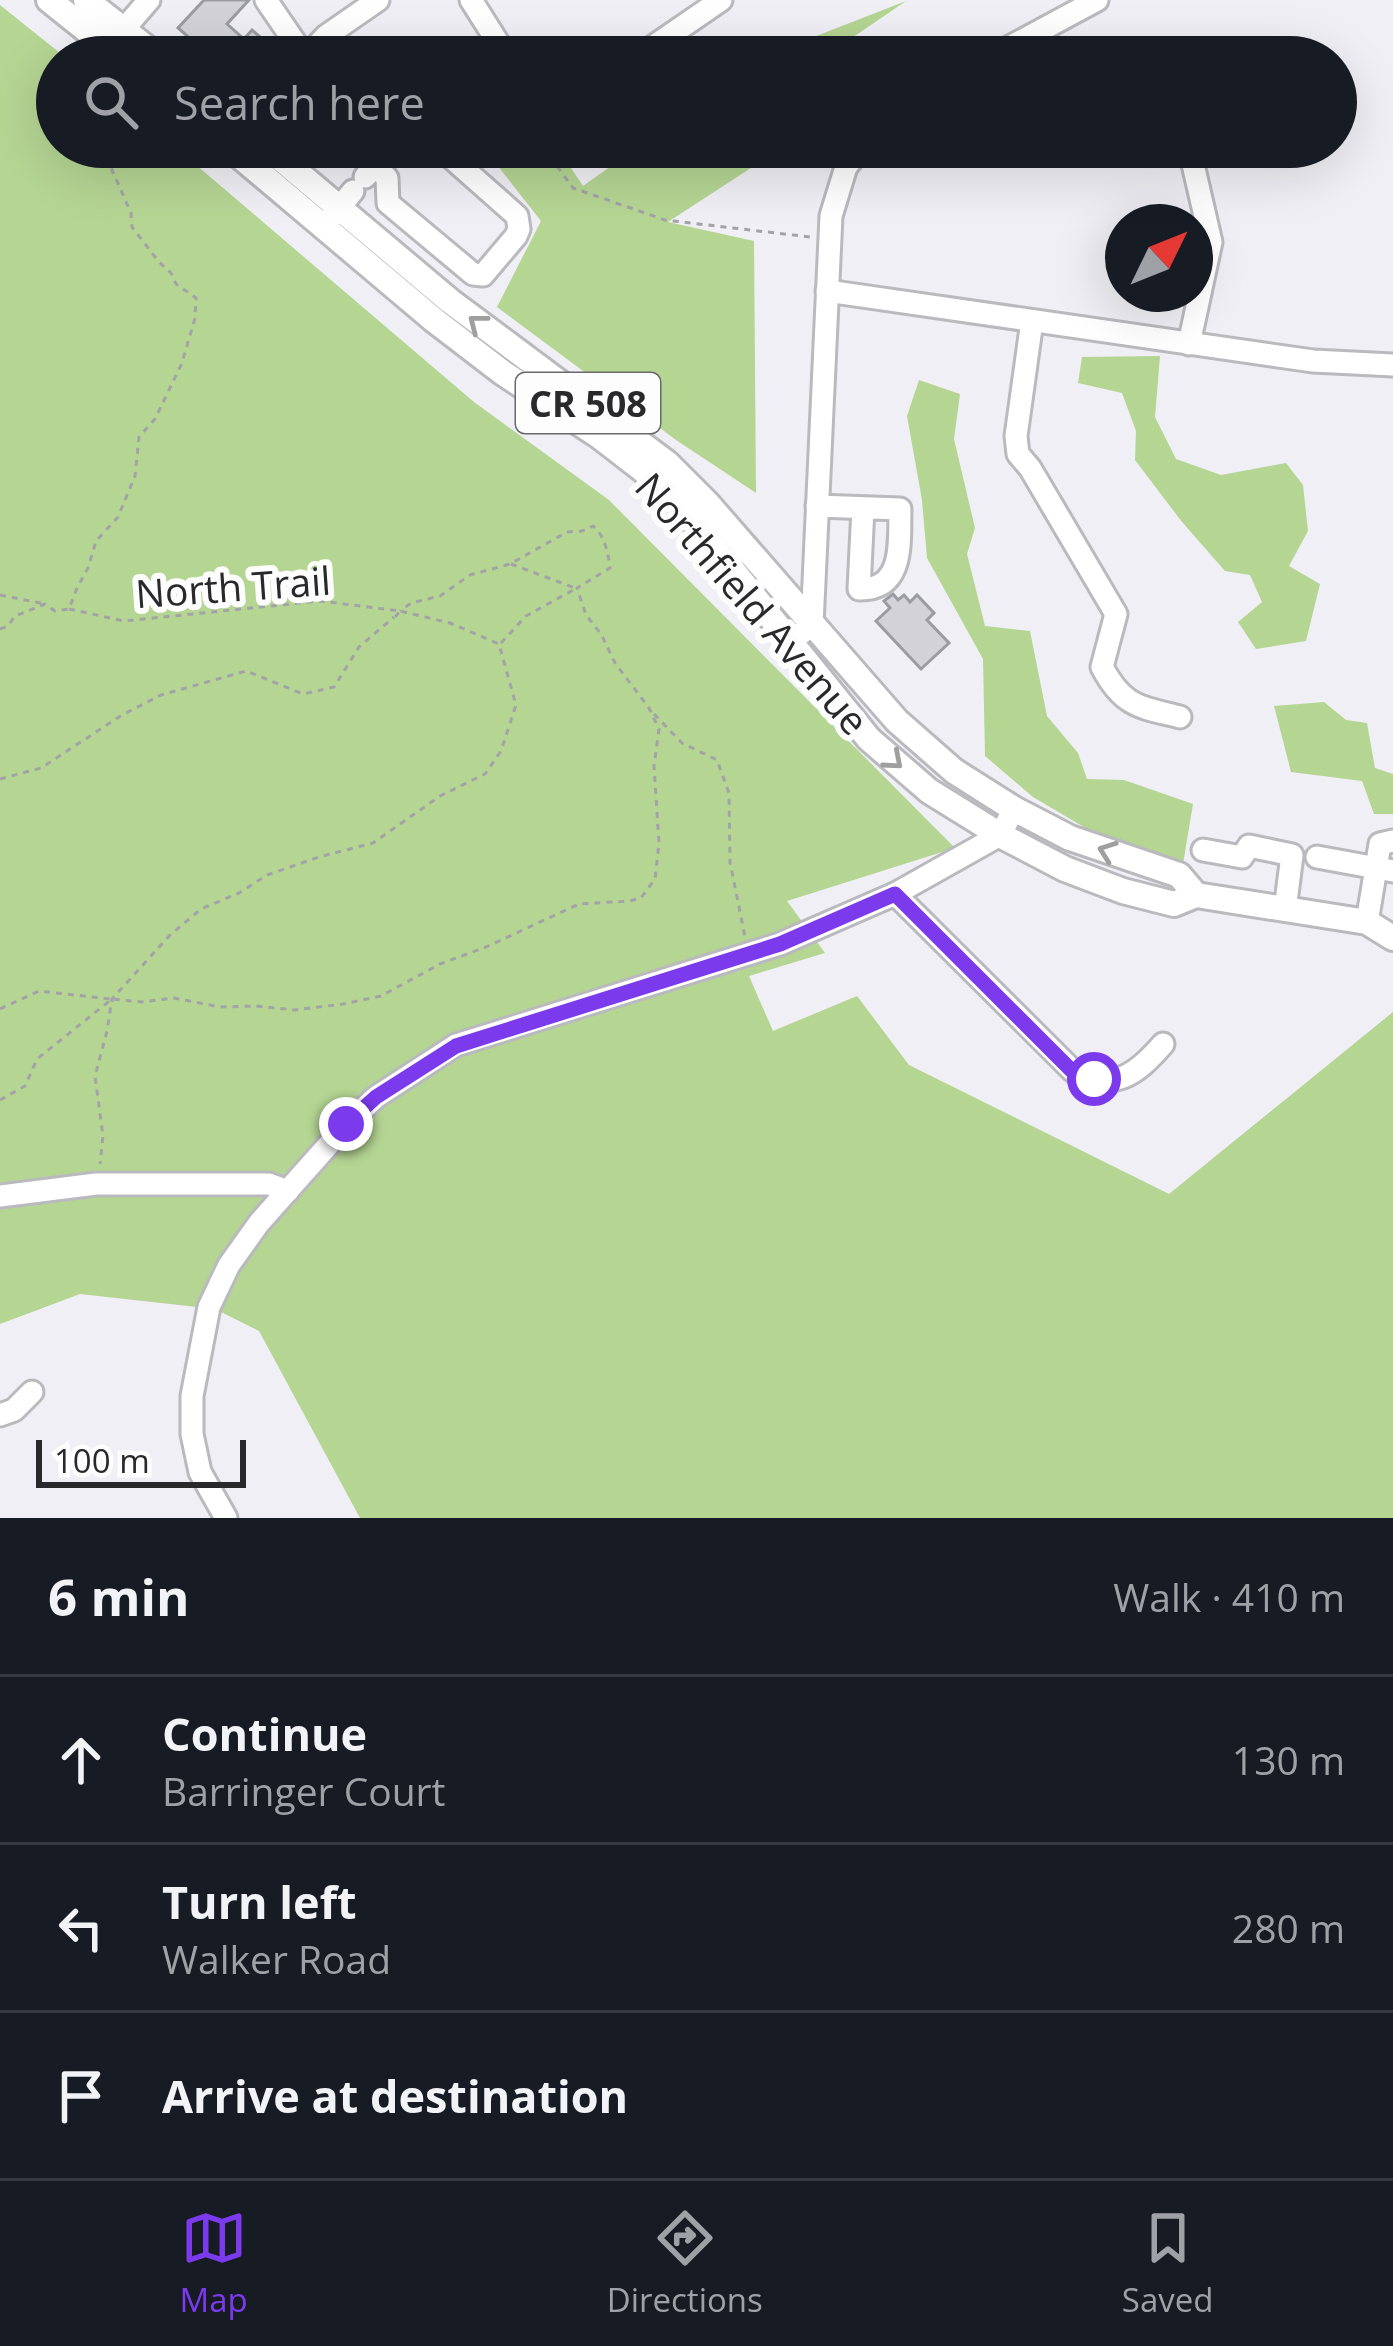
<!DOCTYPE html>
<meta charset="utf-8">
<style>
:root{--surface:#171b24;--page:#20242c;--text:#f1f3f6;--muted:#9ea1a6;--line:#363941;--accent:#7c3aed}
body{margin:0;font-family:"Open Sans",sans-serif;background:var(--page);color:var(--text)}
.compass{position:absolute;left:1105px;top:204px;width:108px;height:108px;border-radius:50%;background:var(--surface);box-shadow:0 12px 48px #0002;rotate:47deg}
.scale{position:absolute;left:36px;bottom:30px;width:210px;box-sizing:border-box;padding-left:12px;border:6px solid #29292b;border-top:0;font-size:33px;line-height:42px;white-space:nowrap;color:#29292b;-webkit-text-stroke:9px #fdfdfe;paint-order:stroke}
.stop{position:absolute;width:36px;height:36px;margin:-27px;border:9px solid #7c3aed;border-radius:50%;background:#fff}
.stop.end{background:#7c3aed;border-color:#fff;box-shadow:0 3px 12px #0008}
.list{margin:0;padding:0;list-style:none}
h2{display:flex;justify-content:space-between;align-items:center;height:156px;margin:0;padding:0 48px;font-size:51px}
h2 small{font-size:39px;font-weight:400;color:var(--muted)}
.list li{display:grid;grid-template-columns:78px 1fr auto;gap:36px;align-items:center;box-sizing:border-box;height:168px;padding:0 48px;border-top:3px solid var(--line)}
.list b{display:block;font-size:45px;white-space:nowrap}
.list p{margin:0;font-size:39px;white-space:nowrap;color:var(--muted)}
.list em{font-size:39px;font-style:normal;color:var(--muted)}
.icon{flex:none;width:66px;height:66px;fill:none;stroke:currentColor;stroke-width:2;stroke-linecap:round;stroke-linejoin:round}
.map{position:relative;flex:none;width:1393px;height:1518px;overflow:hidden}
.search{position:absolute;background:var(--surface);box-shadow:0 12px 48px #0002;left:36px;right:36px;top:36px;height:132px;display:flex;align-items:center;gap:30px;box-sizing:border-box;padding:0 42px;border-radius:66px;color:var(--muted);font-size:45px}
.sheet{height:660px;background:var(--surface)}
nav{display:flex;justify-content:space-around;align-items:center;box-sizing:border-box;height:168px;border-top:3px solid var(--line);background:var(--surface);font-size:33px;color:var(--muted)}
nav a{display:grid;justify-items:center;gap:6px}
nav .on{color:var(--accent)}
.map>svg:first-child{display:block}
</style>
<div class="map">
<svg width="1393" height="1518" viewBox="0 0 1393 1518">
<rect width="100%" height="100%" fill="#efeff5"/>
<g fill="#b5d593">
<polygon points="906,1 824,57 763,57 765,56"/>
<polygon points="0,5 65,57 57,57 57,147 175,147 474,402 609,500 955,848 787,901 825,953 749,976 773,1031 857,996 909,1065 1169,1194 1393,1012 1393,1518 360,1518 259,1331 215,1309 80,1294 0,1324"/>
<polygon points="483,147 557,147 583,186 638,147 758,147 757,164 668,222 754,241 756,493 676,440 497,307 541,221"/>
<polygon points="1160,356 1155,417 1176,459 1221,475 1286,463 1303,485 1308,531 1289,566 1320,584 1306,641 1256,649 1238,622 1262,602 1250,575 1225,571 1182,522 1135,460 1136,431 1122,393 1078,383 1082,357"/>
<polygon points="919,380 960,394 954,439 975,528 967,554 985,626 1030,631 1047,716 1078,753 1087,779 1124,780 1193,804 1183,864 1099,836 1033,797 985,756 983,659 927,558 922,500 907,416"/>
<polygon points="1324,702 1346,720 1367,723 1375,768 1393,774 1393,814 1374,814 1362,781 1291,772 1274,706"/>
</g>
<g fill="#d2d2d8" stroke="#9b9ca1" stroke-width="3">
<polygon points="204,0 249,0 227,24 244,39 252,30 274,49 267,57 211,57 178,28"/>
<polygon points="893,594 898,600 904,595 910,602 917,595 934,613 927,620 949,643 921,669 876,621 890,608 884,601"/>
</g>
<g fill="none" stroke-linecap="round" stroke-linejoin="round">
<g stroke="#b9b9be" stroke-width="27">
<g id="minor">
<polyline points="266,0 305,57"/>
<polyline points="471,0 507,57"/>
<polyline points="124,29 149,0"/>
<polyline points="306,57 326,36 378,0"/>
<polyline points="638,57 721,0"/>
<polyline points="991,57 1097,0"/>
<polyline points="1189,147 1211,242 1189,344"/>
<polyline points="376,166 387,178 388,203 473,274 483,275 516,236 519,229 517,216 439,147"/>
<polyline points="365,177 393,147"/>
<polyline points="330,219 353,191"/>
<polyline points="827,291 1313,361 1393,365"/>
<path d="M1032,321L1016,436L1018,454L1030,468L1116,614L1102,667C1123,707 1140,707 1180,717"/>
<path d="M817,506L900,509C899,542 905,590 859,589L863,508"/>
<polyline points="790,642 812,625 831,216 846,167 862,147"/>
<polyline points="1203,850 1242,857 1249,846 1292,855 1285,910"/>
<polyline points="1317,857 1393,871"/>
<path d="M895,894L1073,1071C1114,1092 1136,1075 1163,1044"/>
<polyline points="1367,922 1380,844 1393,841"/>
<polyline points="0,1196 96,1184 269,1184 288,1191"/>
<polyline points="0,1415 14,1410 32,1392"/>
<polyline points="226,1518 200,1472 192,1434 192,1396 209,1307 229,1265 259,1223 347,1124 376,1097 456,1045 780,944 895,894 1000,835 1014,809"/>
</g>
</g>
<g stroke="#b9b9be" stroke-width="30">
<g id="major">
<polyline points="49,0 120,57"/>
<polyline points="86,0 158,57"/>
<polyline points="229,147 434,320 503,373 599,436 643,470 684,510 869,739 929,791 1000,835 1065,869 1123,891 1174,904 1196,895 1367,922 1393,938"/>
<polyline points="267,147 450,301 667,463 707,503 897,721 954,771 1014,809 1070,838 1179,875 1196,895"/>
</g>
</g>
<g stroke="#a3a3a7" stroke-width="3" stroke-dasharray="6 6" stroke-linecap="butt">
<polyline points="154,147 177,158 199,163 206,150 203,147"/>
<polyline points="543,147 573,188 665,220 810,237"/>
<polyline points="511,564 575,588"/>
<polyline points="0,595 45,604"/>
<polyline points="69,609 124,621 320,601 400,611 396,616 400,611 450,623 499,644 516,705 501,751 485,774 440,796 373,843 319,857 267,875 239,893 201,909 170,935 112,999 107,1031 95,1076 103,1136 100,1164"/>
<polyline points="0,629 8,626 15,616 45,604 55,611 69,609 77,588 88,568 96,541 118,517 135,476 139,437 155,419 182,363 195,318 196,298 176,284 171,273 159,262 132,227 131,213 105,154 111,147"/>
<polyline points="501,643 526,616 575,589"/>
<polyline points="654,714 682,743 717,760 729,793 730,862 745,937"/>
<polyline points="0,779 41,768 122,715 161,695 246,671 303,694 334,687 359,647 394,617"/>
<polyline points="0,1009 39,991 110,999"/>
<path d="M0,1100L25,1086L37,1059L112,999L142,1002L174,998L220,1007L256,1006L295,1010L343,1004L381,996L440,964L486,947L579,904L629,901L641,898L655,879L659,843L654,766L659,729L649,708L615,663L601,634L586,615L577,588L610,568C608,553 605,536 593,526L582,531L567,532L510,564L470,575L440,596L411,603L400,611"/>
</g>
<use href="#minor" stroke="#fff" stroke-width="21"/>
<use href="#major" stroke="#fff" stroke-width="24"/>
</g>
<defs><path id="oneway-chevron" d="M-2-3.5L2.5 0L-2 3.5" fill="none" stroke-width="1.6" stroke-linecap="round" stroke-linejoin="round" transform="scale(3)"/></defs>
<g stroke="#9f9fa0">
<use href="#oneway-chevron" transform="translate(477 323) rotate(-142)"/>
<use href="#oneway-chevron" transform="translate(894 761) rotate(41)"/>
<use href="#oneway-chevron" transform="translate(1107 851) rotate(-160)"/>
</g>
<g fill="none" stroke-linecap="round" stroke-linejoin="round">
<polyline stroke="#7c3aed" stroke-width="15" points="346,1124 376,1097 456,1046 780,944 895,894 1072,1071 1094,1079"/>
</g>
<g text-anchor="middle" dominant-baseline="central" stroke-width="12" stroke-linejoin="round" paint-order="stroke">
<rect fill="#fdfdfe" stroke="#69696a" stroke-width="3" x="516" y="373" width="144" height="60" rx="9"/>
<g font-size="36" font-weight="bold" fill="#29292b">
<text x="588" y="403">CR 508</text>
</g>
<g font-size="39" fill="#29292b" stroke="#fdfdfe">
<text transform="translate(233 586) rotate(-4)">North Trail</text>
<text transform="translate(753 603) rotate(49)">Northfield Avenue</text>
</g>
</g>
</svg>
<svg class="compass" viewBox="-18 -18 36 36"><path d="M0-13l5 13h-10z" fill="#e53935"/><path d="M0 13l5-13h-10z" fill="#9ea1a6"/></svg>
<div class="scale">100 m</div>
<div class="stop" style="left:1094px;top:1079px"></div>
<div class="stop end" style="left:346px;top:1124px"></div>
<div class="search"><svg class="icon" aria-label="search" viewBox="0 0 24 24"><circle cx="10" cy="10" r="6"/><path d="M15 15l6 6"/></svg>Search here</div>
</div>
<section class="sheet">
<h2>6 min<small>Walk · 410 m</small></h2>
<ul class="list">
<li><svg class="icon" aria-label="ahead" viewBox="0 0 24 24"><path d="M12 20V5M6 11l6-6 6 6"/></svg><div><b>Continue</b><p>Barringer Court</p></div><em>130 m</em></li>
<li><svg class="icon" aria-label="left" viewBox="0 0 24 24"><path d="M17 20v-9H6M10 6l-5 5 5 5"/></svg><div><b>Turn left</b><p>Walker Road</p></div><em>280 m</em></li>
<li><svg class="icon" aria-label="arrive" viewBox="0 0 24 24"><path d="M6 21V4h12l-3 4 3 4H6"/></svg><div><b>Arrive at destination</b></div></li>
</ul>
</section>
<nav>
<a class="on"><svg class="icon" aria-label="map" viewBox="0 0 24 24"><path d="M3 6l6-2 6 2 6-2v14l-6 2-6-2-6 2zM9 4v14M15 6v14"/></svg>Map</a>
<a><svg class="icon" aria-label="directions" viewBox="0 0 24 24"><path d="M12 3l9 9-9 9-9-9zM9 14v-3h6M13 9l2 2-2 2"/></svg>Directions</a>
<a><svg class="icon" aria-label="saved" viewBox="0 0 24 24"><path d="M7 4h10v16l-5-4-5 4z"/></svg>Saved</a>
</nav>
